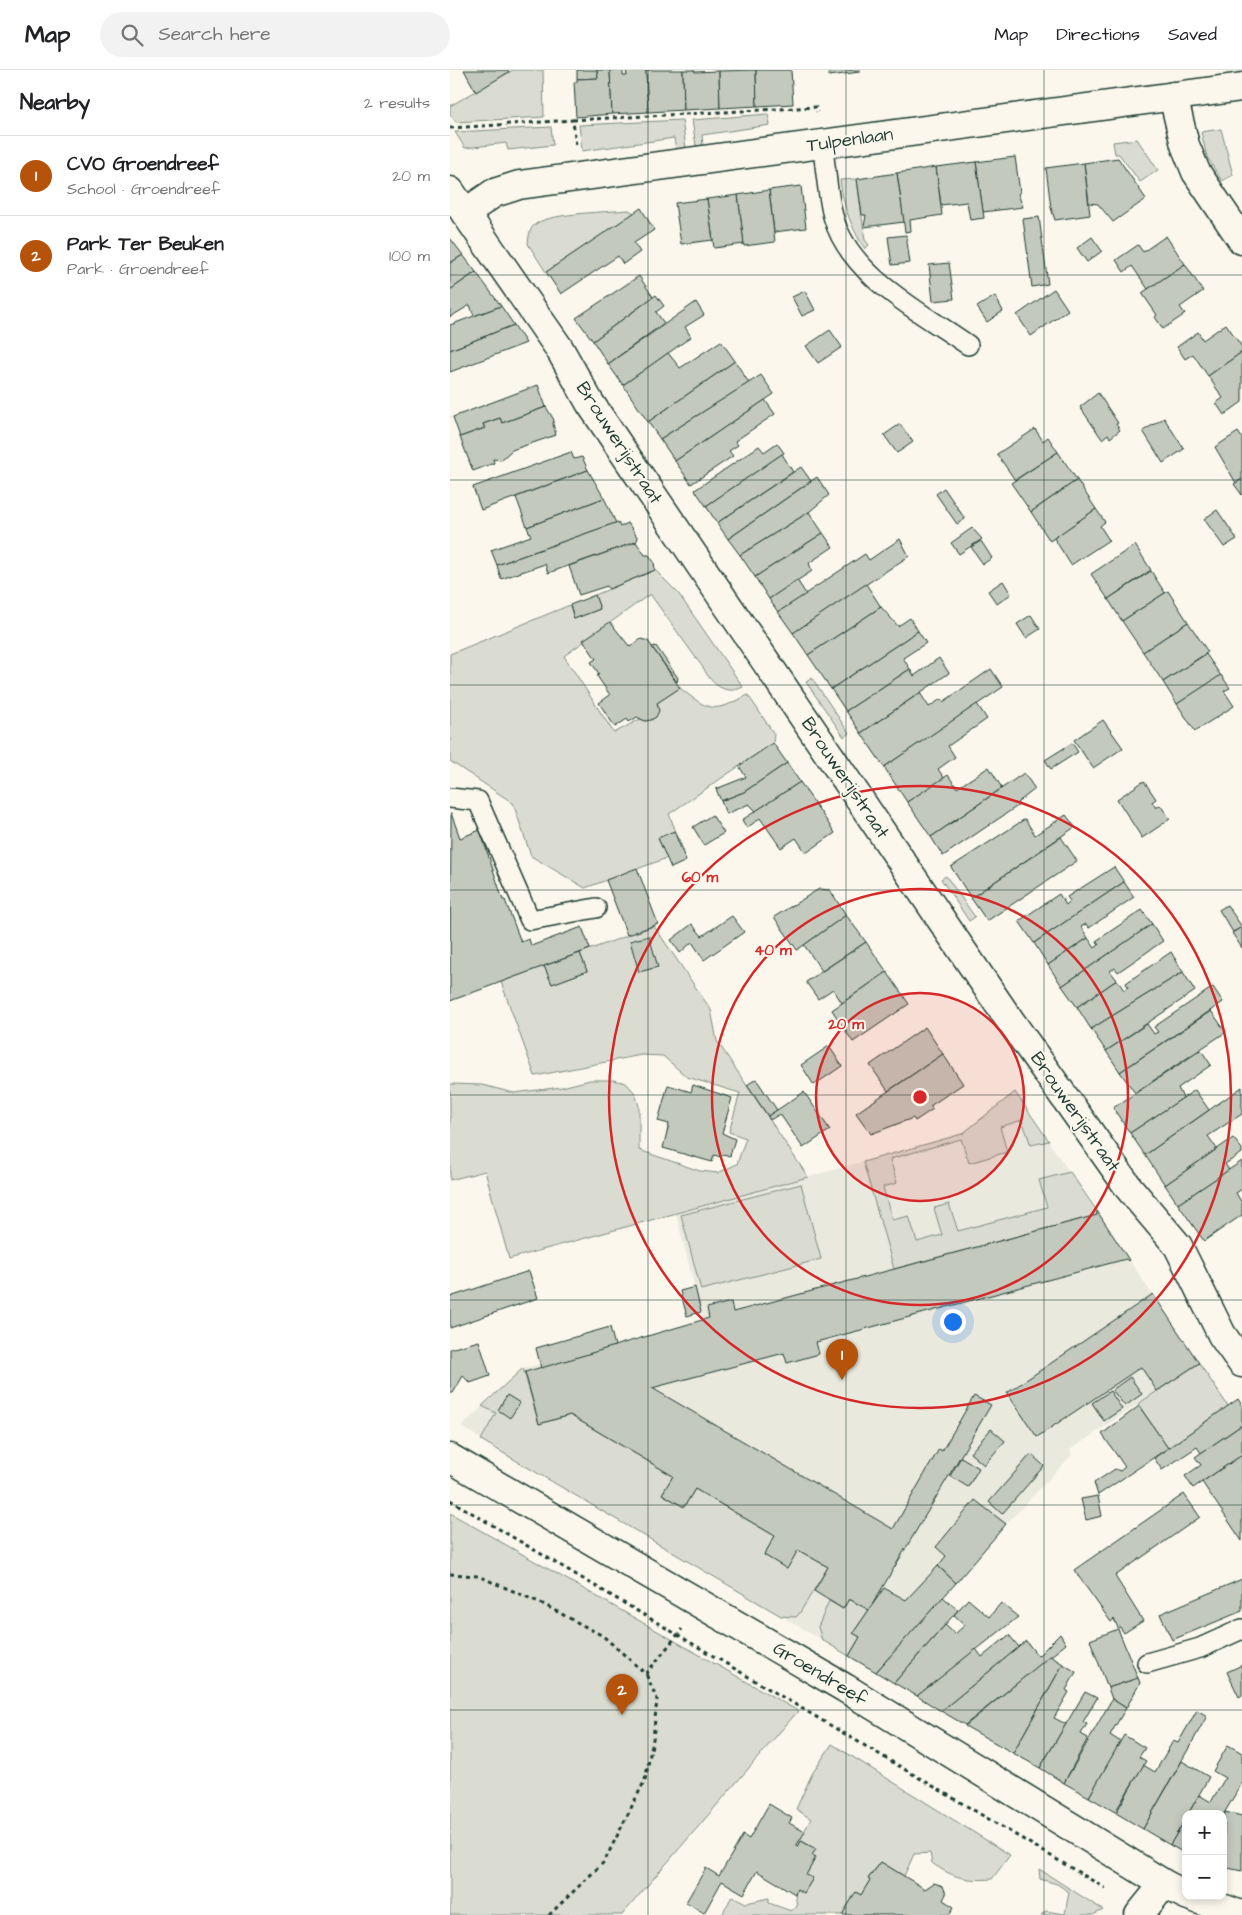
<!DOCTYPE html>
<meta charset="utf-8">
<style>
:root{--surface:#fff;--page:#f2f2f2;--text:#202124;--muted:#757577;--line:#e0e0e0;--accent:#b45309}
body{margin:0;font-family:"Architects Daughter",sans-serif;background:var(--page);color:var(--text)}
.controls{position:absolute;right:15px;bottom:15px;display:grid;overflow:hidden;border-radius:10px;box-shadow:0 2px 8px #0003}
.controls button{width:45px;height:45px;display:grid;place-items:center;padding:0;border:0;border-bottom:1px solid var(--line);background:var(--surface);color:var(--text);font:25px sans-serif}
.you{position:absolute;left:502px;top:1251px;width:18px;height:18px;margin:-12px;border:4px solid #fff;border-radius:50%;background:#1a73e8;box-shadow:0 0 0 8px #1a73e833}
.badge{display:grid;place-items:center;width:32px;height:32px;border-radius:50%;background:var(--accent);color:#fff;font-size:16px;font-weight:700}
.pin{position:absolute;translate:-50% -41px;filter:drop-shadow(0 1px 2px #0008)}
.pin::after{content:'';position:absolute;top:26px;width:18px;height:15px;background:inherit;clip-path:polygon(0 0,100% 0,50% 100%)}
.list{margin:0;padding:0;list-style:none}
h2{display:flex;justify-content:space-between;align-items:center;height:65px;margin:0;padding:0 20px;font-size:21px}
h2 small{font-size:16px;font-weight:400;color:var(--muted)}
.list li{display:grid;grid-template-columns:32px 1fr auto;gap:15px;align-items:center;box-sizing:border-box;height:80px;padding:0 20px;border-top:1px solid var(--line)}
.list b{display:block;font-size:19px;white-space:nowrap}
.list p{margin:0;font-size:16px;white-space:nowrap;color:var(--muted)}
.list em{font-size:16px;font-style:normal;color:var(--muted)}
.icon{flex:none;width:28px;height:28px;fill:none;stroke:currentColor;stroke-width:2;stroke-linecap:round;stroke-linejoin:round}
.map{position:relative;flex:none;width:792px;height:1845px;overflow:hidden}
header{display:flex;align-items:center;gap:30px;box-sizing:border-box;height:70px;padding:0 25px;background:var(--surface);border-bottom:1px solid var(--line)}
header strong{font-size:24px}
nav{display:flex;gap:28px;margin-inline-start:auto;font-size:18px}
.search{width:350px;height:45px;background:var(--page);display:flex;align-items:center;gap:12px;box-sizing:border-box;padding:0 18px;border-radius:28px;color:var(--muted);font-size:19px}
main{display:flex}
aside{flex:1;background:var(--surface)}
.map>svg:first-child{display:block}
</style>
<header>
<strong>Map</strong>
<div class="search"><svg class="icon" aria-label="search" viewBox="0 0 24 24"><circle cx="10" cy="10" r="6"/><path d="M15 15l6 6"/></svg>Search here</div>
<nav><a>Map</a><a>Directions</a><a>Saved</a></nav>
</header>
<main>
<aside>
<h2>Nearby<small>2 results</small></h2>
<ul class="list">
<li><span class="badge">1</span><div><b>CVO Groendreef</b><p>School · Groendreef</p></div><em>20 m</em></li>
<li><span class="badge">2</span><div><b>Park Ter Beuken</b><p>Park · Groendreef</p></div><em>100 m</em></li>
</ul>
</aside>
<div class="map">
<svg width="792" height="1845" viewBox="0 0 792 1845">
<rect width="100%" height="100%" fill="#fbf7ec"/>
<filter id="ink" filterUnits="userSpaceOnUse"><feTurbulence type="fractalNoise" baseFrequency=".02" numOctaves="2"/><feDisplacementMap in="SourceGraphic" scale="10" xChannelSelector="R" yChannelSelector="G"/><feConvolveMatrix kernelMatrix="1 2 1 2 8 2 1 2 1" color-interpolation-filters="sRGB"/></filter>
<g filter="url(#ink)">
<polygon fill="#eae9de" points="565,1022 749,1293 620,1380 622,1385 556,1454 426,1602 11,1357 73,1298 165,1276 253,1250 226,1144 512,1064"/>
<g fill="#dbdcd1" stroke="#7d8c82">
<polygon points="63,0 93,0 94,47 6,52 0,44 0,36"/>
<polygon points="318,44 320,55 252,65 253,76 246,76 242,50"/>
<polygon points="232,50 236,78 226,80 224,68 132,81 129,55"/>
<polygon points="101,57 103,75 58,80 56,73 15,78 5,62"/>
<polygon points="771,59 783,105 772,111 757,87 751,62"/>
<polygon points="687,69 708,100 690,112 669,84 665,84 663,72"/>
<path d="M407,109L415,170L419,175L415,179C401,158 393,135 390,110Z"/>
<path d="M179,140L184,143L96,202L78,174C79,166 79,158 87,153C104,143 157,142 179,140Z"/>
<path d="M205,500L228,523L293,617C276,626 261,614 254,599L200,524L114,586L164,663L190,649L195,651L206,647L209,636L207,633L230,618C260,642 264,643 298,625L324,664L323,673L219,744L234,782L224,762L208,768L217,788L135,818L81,786L63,733L0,691V584L120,535L124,549L150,539L145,525Z"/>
<polygon points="362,608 399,663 394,667 356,612"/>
<polygon points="496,806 525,847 519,851 491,809"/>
<polygon points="204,856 261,940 267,971 358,1107 59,1189 35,1101 0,1110 0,1014 32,1015 64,1023 112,1017 140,1010 163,1010 176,1013 185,1023 189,1036 189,1080 250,1101 268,1103 287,1094 296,1068 279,1062 290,1023 237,1007 213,986 191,985 85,1006 51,912 94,896 102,914 137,901 130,883"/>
<polygon points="565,1022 599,1071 581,1075 572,1050 550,1057 557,1082 519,1093 511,1069 440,1089 447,1113 433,1117 442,1150 459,1146 467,1172 492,1165 484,1138 499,1134 508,1161 597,1137 589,1110 620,1102 647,1141 647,1145 444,1199 413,1092 512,1064"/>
<polygon points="351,1114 371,1189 251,1220 231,1145"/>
<polygon points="749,1293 778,1336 718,1378 688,1334"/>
<polygon points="73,1298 89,1354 120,1345 223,1406 212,1424 234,1437 245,1419 325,1466 314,1485 337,1498 348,1480 378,1497 349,1544 346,1547 331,1546 31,1370 46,1343 32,1336"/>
<polygon points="0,1443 348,1641 172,1845 0,1845"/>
<polygon points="399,1529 419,1540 403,1563 410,1567 399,1586 372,1570 368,1557 379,1531 393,1539"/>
<path d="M382,1674L560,1785L542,1809C517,1811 503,1808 482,1793L480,1783L464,1784L454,1806L431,1792L418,1808L420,1810L411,1825L406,1822L392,1845H272L282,1826L296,1833L319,1828V1833L341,1841L347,1836L345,1824L347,1819L354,1823L363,1808L356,1805L366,1787L362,1785L365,1779L352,1771L348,1777L346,1776L361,1749L346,1739L362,1704Z"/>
<polygon points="589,1799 653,1840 643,1845 591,1845 596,1841 615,1844 619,1822 607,1814 590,1809"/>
</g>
<g fill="#c4c9be" stroke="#1f3d34">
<polygon points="14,0 58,0 59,2 26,22"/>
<polygon points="127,0 147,0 148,8 127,9"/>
<polygon points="147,0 160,0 162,44 126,47 124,12 127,12 127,9 148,8"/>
<polygon points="160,0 173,0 173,6 177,6 176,0 196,0 198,42 162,44"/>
<polygon points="196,0 233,0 234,40 198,42"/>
<polygon points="233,0 244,0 245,2 269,1 270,38 234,40"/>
<polygon points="306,0 307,36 270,38 269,1"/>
<polygon points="306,0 341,0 343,34 307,36"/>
<polygon points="379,0 410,0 410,2 379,6"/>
<polygon points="565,87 570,122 568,124 573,137 533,142 526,92"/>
<polygon points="668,88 696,129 663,152 648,134 639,133 634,93"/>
<polygon points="526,92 534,148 520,150 517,132 491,135 486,97"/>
<polygon points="634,93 640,145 605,150 601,138 596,98"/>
<polygon points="486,97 492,145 460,150 461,161 455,162 447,103"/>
<polygon points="447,103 454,152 414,157 416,145 412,145 407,109"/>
<polygon points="351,116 356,158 324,162 319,120"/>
<polygon points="319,120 325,172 294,176 288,125"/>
<polygon points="288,125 294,174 264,178 257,129"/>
<polygon points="257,129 263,170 231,174 225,133"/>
<polygon points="191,138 204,160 184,173 190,182 173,194 168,186 111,224 96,202"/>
<polygon points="589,147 598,214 582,217 573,149"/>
<polygon points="456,165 460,193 442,195 438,167"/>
<polygon points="716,166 735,194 698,219 682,196 674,202 666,190 688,175 693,182"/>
<polygon points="642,167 652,181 637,192 627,178"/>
<polygon points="0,168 13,185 0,193"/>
<polygon points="13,185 26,202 0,220 0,193"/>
<polygon points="499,193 504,229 483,231 479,195"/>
<polygon points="735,194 753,221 730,237 735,244 713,259 705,247 707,245 692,223"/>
<polygon points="26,202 51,236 24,246 20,235 0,247 0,220"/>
<polygon points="189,206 203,227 143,271 126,248"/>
<polygon points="604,219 618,240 581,266 567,245"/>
<polygon points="355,221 365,240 352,246 342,227"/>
<polygon points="206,225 214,236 206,242 214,253 158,294 143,271"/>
<polygon points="545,226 553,241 537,252 527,237"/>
<polygon points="246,232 254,245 235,257 241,267 173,315 158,294"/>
<polygon points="51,236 64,255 0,280 0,255"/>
<polygon points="776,254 792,277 792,282 758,306 743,284 735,289 727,277 748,262 753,270"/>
<polygon points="64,255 76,273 0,302 0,280"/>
<polygon points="380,260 392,277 368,293 356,276"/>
<polygon points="271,271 285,291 198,352 173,315 218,283 230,298"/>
<polygon points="792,282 792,332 774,345 766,333 773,328 758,306"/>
<polygon points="285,291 299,313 210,369 198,352"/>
<polygon points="311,305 324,324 225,391 210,369"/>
<polygon points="88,315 96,337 52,353 50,348 33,354 35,358 10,367 3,347"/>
<polygon points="648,323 668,353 666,354 670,360 660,368 658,364 652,369 630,337"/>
<polygon points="315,330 325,344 285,371 288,375 279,381 283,386 241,414 225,391"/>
<polygon points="96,337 104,350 103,354 106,365 62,380 51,390 43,389 44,393 23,401 10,367 35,358 33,354 50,348 52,353"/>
<polygon points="714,348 734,379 713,393 693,361"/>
<polygon points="450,354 463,372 447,383 434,365"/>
<polygon points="585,359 593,371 598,367 608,382 565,410 547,384"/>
<polygon points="788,362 792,368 792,409 786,413 765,377"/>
<polygon points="327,373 334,383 256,436 245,420 309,376 314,382"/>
<polygon points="121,382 124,389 132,387 138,400 31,440 23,417"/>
<polygon points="608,382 627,410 581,442 561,413"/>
<polygon points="332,384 343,402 267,453 256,436"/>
<polygon points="351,397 361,411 278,469 267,453"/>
<polygon points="138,400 154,428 77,457 66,427"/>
<polygon points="367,407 379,425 359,442 290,485 278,469"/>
<polygon points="792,409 792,425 784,414"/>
<polygon points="627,410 646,439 600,471 581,442"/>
<polygon points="494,418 515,449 507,454 486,424"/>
<polygon points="154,428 166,453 47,495 41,480 81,466 77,457"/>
<polygon points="646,439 655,452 650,456 659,470 621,495 604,468"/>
<polygon points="767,440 787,469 774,477 754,449"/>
<polygon points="359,442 373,463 305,507 290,485"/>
<polygon points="168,452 170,457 178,453 188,468 186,472 98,503 95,494 51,509 47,495"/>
<polygon points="522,458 532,469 509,484 501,473"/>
<polygon points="373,463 383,477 359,493 362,501 319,529 305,507"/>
<polygon points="450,469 459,486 343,563 328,542 415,484 419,490"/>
<polygon points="531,471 542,488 533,494 521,477"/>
<polygon points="186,472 195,485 199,485 204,492 205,500 159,519 157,516 129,525 119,496"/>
<polygon points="685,475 701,500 658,529 641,504"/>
<polygon points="701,501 715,523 672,551 658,529"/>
<polygon points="347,510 356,524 328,542 319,529"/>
<polygon points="553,511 561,524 547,534 538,521"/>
<polygon points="416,514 431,537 358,585 343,563"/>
<polygon points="718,521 738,552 693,582 672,551"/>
<polygon points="145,525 150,539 124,549 120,535"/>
<polygon points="431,537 448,556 460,548 468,561 381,619 358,585"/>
<polygon points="581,545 590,559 576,568 567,554"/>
<polygon points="160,552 180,577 191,569 198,571 230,618 207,633 209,641 206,647 201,650 195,651 187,647 179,652 177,649 165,657 149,633 160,625 147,606 149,604 141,592 146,589 133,570"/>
<polygon points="738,552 758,582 713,612 693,582"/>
<polygon points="468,561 476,573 453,588 460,599 396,641 381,619"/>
<polygon points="206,576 228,608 227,612 202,577"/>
<polygon points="756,584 771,606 727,634 713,612"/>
<polygon points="489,588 499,603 411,663 396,641 460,599 464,606"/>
<polygon points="541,599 553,617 434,697 411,663 470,623 479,637 491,629 493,632"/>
<polygon points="771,605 780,618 774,621 784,636 745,661 727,634"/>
<polygon points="527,634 537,649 498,676 505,687 488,699 494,708 457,732 434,697"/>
<polygon points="653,650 673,678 643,698 624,670"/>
<polygon points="323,673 337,693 294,722 271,731 266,719 296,707 289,696"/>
<polygon points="622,673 628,682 601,699 595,690"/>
<polygon points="337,693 350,712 306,741 299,734 276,744 271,731 294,722"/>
<polygon points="539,697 552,718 481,767 457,732 498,705 507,718"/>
<polygon points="574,703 585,719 567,733 569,735 493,786 481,767"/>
<polygon points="694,711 706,729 702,732 706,738 710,735 720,749 692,768 667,729"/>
<polygon points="350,712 385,763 356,783 346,768 331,778 310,748 297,758 292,750"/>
<polygon points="1,743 10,768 30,760 53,830 55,830 71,872 79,869 81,876 132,857 140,879 0,931"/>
<polygon points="262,745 274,763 254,775 243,757"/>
<polygon points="616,745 625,757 521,828 501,797 575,749 585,765"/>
<polygon points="224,761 236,791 221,798 208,768"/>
<polygon points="611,767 627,791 537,851 521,828"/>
<polygon points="664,797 674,812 584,873 569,851 609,824 616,835 620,831 617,827"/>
<polygon points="187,798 208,854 177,865 156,810"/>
<polygon points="674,812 684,827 639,858 636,854 631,857 638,868 598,895 584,873"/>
<polygon points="369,819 380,820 396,845 347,880 324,847"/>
<polygon points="777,835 792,857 783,862 769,840"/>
<polygon points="692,840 702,854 612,916 598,895 638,868 645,878 649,875 646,871"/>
<polygon points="396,845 416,872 372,901 354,875"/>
<polygon points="282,846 294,862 254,890 242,872 230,883 221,870 242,854 252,866"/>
<polygon points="702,854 713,871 668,902 665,898 660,901 667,910 627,937 612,916"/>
<polygon points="792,857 792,878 782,863"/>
<polygon points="199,866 208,897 189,902 180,871"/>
<polygon points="416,872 437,902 392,933 383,919 368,929 356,912"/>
<polygon points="721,882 733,902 641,959 627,937 667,910 674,920 678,917 676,913"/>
<polygon points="130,883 137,901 102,914 94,896"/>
<polygon points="437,902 459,934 403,972 382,940"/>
<polygon points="733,902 745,921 656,981 641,959"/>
<polygon points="763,917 773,932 670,1002 656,981 697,954 704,964 708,962 704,957"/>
<polygon points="761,941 776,962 685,1023 670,1002"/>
<polygon points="475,957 493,984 438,1021 420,995"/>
<polygon points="379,976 392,996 364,1015 351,995"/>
<polygon points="751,980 761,995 728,1018 733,1028 680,1063 663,1038"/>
<polygon points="493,984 513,1014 480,1036 483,1039 465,1051 463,1048 421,1064 406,1043"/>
<polygon points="306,1009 327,1040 318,1046 297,1015"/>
<polygon points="218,1015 241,1022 243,1015 282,1028 272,1063 285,1069 280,1086 273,1084 271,1087 264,1085 262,1092 213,1078 219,1054 208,1051"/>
<polygon points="792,1017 792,1044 758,1066 767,1079 715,1115 695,1085"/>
<polygon points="745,1020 759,1040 695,1085 680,1063"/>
<polygon points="354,1022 380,1060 353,1078 330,1044 320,1050 318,1046"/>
<polygon points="783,1068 792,1079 792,1083 775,1094 779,1100 728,1134 715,1115"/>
<polygon points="792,1091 792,1119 786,1123 792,1133 792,1145 754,1171 728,1134"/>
<polygon points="647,1141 679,1190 678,1191 676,1189 366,1272 369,1284 337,1293 334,1283 202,1318 443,1459 489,1379 492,1381 524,1326 541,1335 419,1540 399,1529 393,1539 364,1521 378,1497 348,1480 337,1499 314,1485 325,1466 245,1419 234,1437 212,1424 223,1406 120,1345 89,1354 75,1302 259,1248 257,1238 281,1232 283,1242 647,1145"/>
<polygon points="79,1201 88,1228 0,1258 0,1227"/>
<polygon points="245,1217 251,1242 237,1246 230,1221"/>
<polygon points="703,1224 749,1293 707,1321 691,1297 587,1367 557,1323"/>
<polygon points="160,1257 165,1276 91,1298 86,1278"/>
<polygon points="29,1271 40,1306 20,1313 13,1306 3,1323 0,1323 0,1279"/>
<polygon points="680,1307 692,1324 675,1336 662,1320"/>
<polygon points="660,1321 672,1339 654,1351 642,1333"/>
<polygon points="57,1325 70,1333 60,1348 48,1340"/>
<polygon points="788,1329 792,1335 792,1355 751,1383 747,1377 712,1400 704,1388"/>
<polygon points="689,1336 718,1378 648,1425 644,1413 665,1399 670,1401 675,1397 652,1364"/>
<polygon points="792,1355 792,1385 743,1418 735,1406 751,1395 745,1387"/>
<polygon points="541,1359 555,1371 534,1395 520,1383"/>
<polygon points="581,1384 594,1396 552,1444 539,1432"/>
<polygon points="792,1385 792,1471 752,1412"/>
<polygon points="511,1387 529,1398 518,1417 500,1406"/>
<polygon points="734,1424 750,1447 665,1506 693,1551 674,1563 670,1557 668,1558 664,1549 661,1552 624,1500"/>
<polygon points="648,1426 652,1446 636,1450 631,1429"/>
<polygon points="525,1430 556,1454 506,1513 488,1496 496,1486 486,1477"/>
<polygon points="488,1496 506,1513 426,1602 399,1586 410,1567 403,1563 434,1518 456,1530"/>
<polygon points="792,1509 792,1541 722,1570 710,1544"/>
<polygon points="493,1527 508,1540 444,1613 426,1602"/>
<polygon points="518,1529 539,1547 551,1533 568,1547 467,1626 444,1613 495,1555 505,1564 515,1555 504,1545"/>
<polygon points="668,1559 688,1608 658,1618 640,1570"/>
<polygon points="610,1564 616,1574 515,1655 491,1641 576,1571 588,1586"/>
<polygon points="559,1565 569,1577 491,1641 467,1626 526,1579 532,1587"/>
<polygon points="600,1586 613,1594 563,1683 515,1656"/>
<polygon points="613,1594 626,1602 616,1620 619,1622 604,1648 616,1654 590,1698 563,1683"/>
<polygon points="792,1595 792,1625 789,1627 777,1602"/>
<polygon points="688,1608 690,1613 676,1638 662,1629 658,1618"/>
<polygon points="635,1622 647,1628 633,1652 637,1654 631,1664 638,1668 614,1713 590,1698"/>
<polygon points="662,1629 676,1638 660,1665 671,1672 639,1727 614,1713"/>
<polygon points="747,1640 757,1646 693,1759 666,1743 693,1695 705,1702 723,1671 728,1673"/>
<polygon points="674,1665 695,1678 689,1687 696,1691 665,1742 639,1727"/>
<polygon points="778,1675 792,1683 792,1713 773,1745 738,1744 749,1725 761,1732 775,1708 763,1701"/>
<polygon points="732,1691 759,1707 738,1744 736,1744 736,1748 720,1775 693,1759"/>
<polygon points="319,1734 342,1748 339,1753 355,1762 346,1776 348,1777 351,1771 366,1779 362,1785 366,1787 356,1805 363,1808 354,1823 347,1819 345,1824 307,1801 294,1824 272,1811 254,1843 236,1832 256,1798 269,1806 293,1765 299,1769"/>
<polygon points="775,1742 792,1746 792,1801 773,1797"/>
<polygon points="736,1748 736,1784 720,1775"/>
<polygon points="431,1792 475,1819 484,1813 493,1816 496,1824 493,1830 504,1837 499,1845 392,1845 406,1822 411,1825 420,1810 418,1809"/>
</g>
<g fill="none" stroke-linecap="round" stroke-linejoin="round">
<g stroke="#1f3d34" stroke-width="22">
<g id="service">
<path d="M372,74C376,97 377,123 383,146C399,206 471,242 518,275"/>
<polyline points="0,728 28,731 80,850 146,838"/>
<polyline points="697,1593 750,1578 792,1559"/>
</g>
</g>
<g stroke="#1f3d34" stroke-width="31">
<g id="minor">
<polyline points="723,26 735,75 746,102 792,170"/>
<polyline points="0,121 109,278 140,333 554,942 679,1118 728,1176 772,1265 792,1293"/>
<polyline points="15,143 44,123 69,115 792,17"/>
<polyline points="689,1845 714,1814"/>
</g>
</g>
<g stroke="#1f3d34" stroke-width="31">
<g id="tertiary">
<polyline points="0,1388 395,1618 714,1814 736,1825"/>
<polyline points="739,1826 791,1845"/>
</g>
</g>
<g stroke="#1f3d34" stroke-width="3" stroke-dasharray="4 4" stroke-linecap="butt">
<polyline points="123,50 366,37 367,42"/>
<polyline points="0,58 123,50 126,76"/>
<polyline points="0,1430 655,1818"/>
<polyline points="0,1504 28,1506 91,1533 153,1566 196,1604 232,1559"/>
<polyline points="99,1845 154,1792 195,1710 203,1669 207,1629 196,1604"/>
</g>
<use href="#service" stroke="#fbf7ec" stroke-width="19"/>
<use href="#minor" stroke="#fbf7ec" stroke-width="28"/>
<use href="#tertiary" stroke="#fbf7ec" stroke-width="28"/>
</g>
</g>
<path fill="none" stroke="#1f3d34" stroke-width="1" stroke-opacity="0.55" d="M198,0V1845M396,0V1845M594,0V1845M0,205H792M0,410H792M0,615H792M0,820H792M0,1025H792M0,1230H792M0,1435H792M0,1640H792"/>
<circle cx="470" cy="1027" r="104" fill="#d62828" fill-opacity=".12"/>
<g fill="none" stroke="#d62828" stroke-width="2.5">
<circle cx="470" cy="1027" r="104"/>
<circle cx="470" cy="1027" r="208"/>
<circle cx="470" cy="1027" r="311"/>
</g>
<g text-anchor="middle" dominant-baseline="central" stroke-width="4" stroke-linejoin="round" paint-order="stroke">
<g font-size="19" fill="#1f3d34" stroke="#fbf7ec">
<text transform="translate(400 70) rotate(-8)">Tulpenlaan</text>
<text transform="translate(169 373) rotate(57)">Brouwerijstraat</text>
<text transform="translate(395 708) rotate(56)">Brouwerijstraat</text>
<text transform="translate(625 1042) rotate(55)">Brouwerijstraat</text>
<text transform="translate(370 1604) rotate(31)">Groendreef</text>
</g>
</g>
<circle cx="470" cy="1027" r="8" fill="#d62828" stroke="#fbf7ec" stroke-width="2.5"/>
<g font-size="15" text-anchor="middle" font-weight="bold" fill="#d62828" stroke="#fbf7ec" stroke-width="4" stroke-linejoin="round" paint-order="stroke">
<text x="250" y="812">60 m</text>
<text x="323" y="885">40 m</text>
<text x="396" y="959">20 m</text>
</g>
</svg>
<div class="controls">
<button>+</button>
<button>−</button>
</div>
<div class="you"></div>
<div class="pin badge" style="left:392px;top:1310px">1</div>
<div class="pin badge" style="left:172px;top:1645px">2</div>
</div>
</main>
